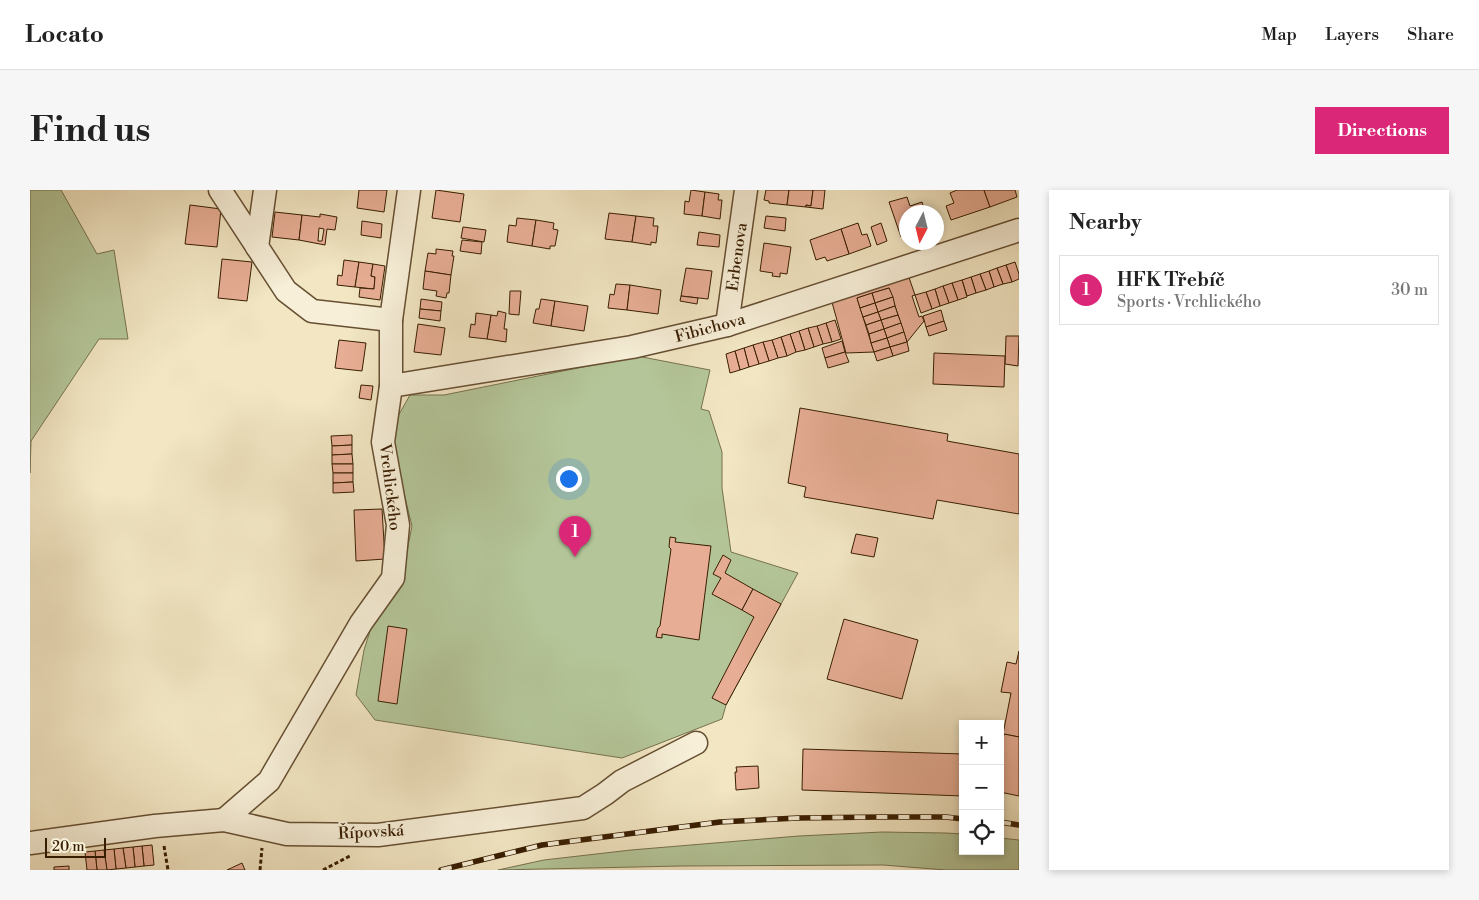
<!DOCTYPE html>
<meta charset="utf-8">
<style>
:root{--surface:#fff;--page:#f6f6f6;--text:#222;--muted:#767676;--line:#e0e0e0;--accent:#db2777}
body{margin:0;font-family:"Libre Bodoni",serif;background:var(--page);color:var(--text)}
.controls{position:absolute;right:15px;bottom:15px;display:grid;overflow:hidden;border-radius:0px;box-shadow:0 2px 8px #0003}
.controls button{width:45px;height:45px;display:grid;place-items:center;padding:0;border:0;border-bottom:1px solid var(--line);background:var(--surface);color:var(--text);font:25px sans-serif}
.compass{position:absolute;left:869px;top:15px;width:45px;height:45px;border-radius:50%;background:var(--surface);box-shadow:0 2px 8px #0003;rotate:187deg}
.scale{position:absolute;left:15px;bottom:12px;width:61px;box-sizing:border-box;padding-left:5px;border:2px solid #381d01;border-top:0;font-size:14px;line-height:18px;white-space:nowrap;color:#381d01;-webkit-text-stroke:4px #f7efd8;paint-order:stroke}
.you{position:absolute;left:538px;top:288px;width:18px;height:18px;margin:-12px;border:4px solid #fff;border-radius:50%;background:#1a73e8;box-shadow:0 0 0 8px #1a73e833}
.badge{display:grid;place-items:center;width:32px;height:32px;border-radius:50%;background:var(--accent);color:#fff;font-size:16px;font-weight:700}
.pin{position:absolute;translate:-50% -41px;filter:drop-shadow(0 1px 2px #0008)}
.pin::after{content:'';position:absolute;top:26px;width:18px;height:15px;background:inherit;clip-path:polygon(0 0,100% 0,50% 100%)}
.list{margin:0;padding:0;list-style:none}
h2{display:flex;justify-content:space-between;align-items:center;height:65px;margin:0;padding:0 20px;font-size:21px}
h2 small{font-size:16px;font-weight:400;color:var(--muted)}
.list li{display:grid;grid-template-columns:32px 1fr auto;gap:15px;align-items:center;box-sizing:border-box;height:70px;margin:0 10px 10px;padding:0 10px;border:1px solid var(--line);border-radius:0px}
.list b{display:block;font-size:19px;white-space:nowrap}
.list p{margin:0;font-size:16px;white-space:nowrap;color:var(--muted)}
.list em{font-size:16px;font-style:normal;color:var(--muted)}
.icon{flex:none;width:28px;height:28px;fill:none;stroke:currentColor;stroke-width:2;stroke-linecap:round;stroke-linejoin:round}
.map{position:relative;flex:none;width:989px;height:680px;overflow:hidden;border-radius:0px}
header{display:flex;align-items:center;gap:30px;box-sizing:border-box;height:70px;padding:0 25px;background:var(--surface);border-bottom:1px solid var(--line)}
header strong{font-size:24px}
nav{display:flex;gap:28px;margin-inline-start:auto;font-size:18px}
.intro{display:flex;align-items:center;justify-content:space-between;box-sizing:border-box;height:120px;padding:0 30px}
h1{margin:0;font-size:35px}
.button{padding:12px 22px;border-radius:0px;background:var(--accent);color:#fff;font-size:18px;font-weight:700}
main{display:flex;gap:30px;padding:0 30px}
aside{flex:1;background:var(--surface);border-radius:0px;box-shadow:0 2px 8px #0003}
.map>svg:first-child{display:block}
</style>
<header>
<strong>Locato</strong>
<nav><a>Map</a><a>Layers</a><a>Share</a></nav>
</header>
<div class="intro"><h1>Find us</h1><a class="button">Directions</a></div>
<main>
<div class="map">
<svg width="989" height="680" viewBox="0 0 989 680">
<rect width="100%" height="100%" fill="#f2e6c3"/>
<filter id="stains"><feTurbulence type="fractalNoise" baseFrequency=".004" numOctaves="4"/><feColorMatrix values="0 0 0 0 .2 0 0 0 0 .09 0 0 0 0 .02 0 0 0 .5 -.17"/></filter>
<radialGradient id="worn" r=".72"><stop offset=".6" stop-color="#630" stop-opacity="0"/><stop offset="1" stop-color="#630" stop-opacity=".3"/></radialGradient>
<g fill="#b4c699" stroke="#76724d">
<polygon points="0,0 31,0 67,64 84,60 98,149 69,149 1,251 0,283"/>
<polygon points="607,166 680,180 671,219 679,221 692,262 692,298 701,362 768,383 696,515 692,529 592,568 345,530 326,505 334,460 347,419 375,371 382,336 362,256 363,235 380,205 414,205"/>
<polygon points="852,642 915,643 933,644 933,661 970,661 970,648 989,650 989,680 916,680 853,675 651,676 468,680 514,670 601,660 769,646"/>
</g>
<g fill="#e8ae95" stroke="#381d01" fill-rule="evenodd">
<polygon points="329,0 357,0 354,22 327,18"/>
<polygon points="406,0 434,4 430,32 402,28"/>
<polygon points="661,0 675,2 672,26 654,24 655,11 659,12"/>
<polygon points="736,0 759,0 757,15 739,13 739,11 734,10"/>
<polygon points="759,0 783,0 781,16 776,15 776,17 757,15"/>
<polygon points="783,0 795,0 793,19 776,17 776,15 781,16"/>
<polygon points="927,0 954,0 960,17 921,30 916,16 924,13 920,3"/>
<polygon points="954,0 985,0 987,7 960,17"/>
<polygon points="675,2 689,4 688,10 692,10 690,29 672,26"/>
<polygon points="877,7 880,16 892,12 895,22 876,22 876,45 871,47 859,12"/>
<polygon points="160,15 191,19 187,57 155,54"/>
<polygon points="245,22 272,25 269,50 242,47"/>
<polygon points="579,23 606,26 602,52 575,49"/>
<path d="M290,24L307,27L305,40L297,39L295,55L269,50L272,25L290,27ZM289,38L294,39L292,51H288Z"/>
<polygon points="606,26 624,28 623,36 628,36 626,53 621,52 621,55 602,52"/>
<polygon points="736,26 756,28 755,41 734,38"/>
<polygon points="487,28 506,30 502,56 477,52 479,35 486,36"/>
<polygon points="506,30 524,33 523,39 528,40 525,56 520,56 520,59 502,56"/>
<polygon points="332,31 352,34 351,48 331,45"/>
<polygon points="828,33 832,45 837,44 841,56 819,64 811,39"/>
<polygon points="851,33 857,51 847,55 841,37"/>
<polygon points="433,37 456,40 454,52 431,48"/>
<polygon points="811,39 819,64 797,71 795,67 786,70 780,50"/>
<polygon points="669,42 690,45 689,57 667,55"/>
<polygon points="432,50 452,52 451,64 430,61"/>
<polygon points="734,53 761,57 757,84 750,83 750,87 742,86 743,83 730,81"/>
<polygon points="406,59 423,61 422,66 424,66 421,85 395,81 398,63 406,64"/>
<polygon points="192,69 222,72 217,111 188,108"/>
<polygon points="314,70 329,72 325,97 307,95 308,85 312,86"/>
<polygon points="329,72 343,74 341,86 345,87 344,99 325,97"/>
<polygon points="985,72 989,84 989,89 982,92 976,75"/>
<polygon points="343,74 355,76 350,110 329,107 330,98 344,99 345,87 341,86"/>
<polygon points="976,75 982,92 973,94 967,78"/>
<polygon points="656,78 682,81 678,109 651,106"/>
<polygon points="967,78 973,94 964,97 959,81"/>
<polygon points="876,79 885,105 882,106 889,127 892,126 894,131 877,152 859,98 827,108 844,162 816,163 800,105"/>
<polygon points="395,81 421,85 419,103 417,103 416,108 406,106 407,101 393,99"/>
<polygon points="959,81 964,97 956,100 950,84"/>
<polygon points="950,84 956,100 946,103 941,87"/>
<polygon points="941,87 946,103 937,106 932,90"/>
<polygon points="932,90 937,107 928,110 922,93"/>
<polygon points="922,93 928,110 919,113 913,96"/>
<polygon points="586,94 600,95 597,120 578,118 580,104 584,105"/>
<polygon points="600,95 631,100 628,124 597,120"/>
<polygon points="913,96 919,113 910,116 905,99"/>
<polygon points="859,98 863,107 845,113 842,103"/>
<polygon points="905,99 910,116 902,119 896,102"/>
<polygon points="480,101 491,101 489,125 479,124"/>
<polygon points="896,102 902,119 891,123 885,105"/>
<polygon points="842,103 845,113 830,118 827,108"/>
<polygon points="651,106 668,108 667,114 650,111"/>
<polygon points="863,107 865,116 848,122 845,113"/>
<polygon points="391,109 412,112 411,121 390,119"/>
<polygon points="511,109 525,111 521,136 503,133 506,119 509,119"/>
<polygon points="525,111 558,116 554,141 521,136"/>
<polygon points="845,113 848,122 833,127 830,118"/>
<polygon points="865,116 868,125 851,130 848,122"/>
<polygon points="390,119 411,121 410,131 389,128"/>
<polygon points="911,120 914,131 896,137 893,126"/>
<polygon points="468,121 476,123 474,139 477,139 476,152 457,149 461,125 467,126"/>
<polygon points="848,122 851,130 836,135 833,127"/>
<polygon points="446,123 461,125 457,149 439,147 441,134 445,135"/>
<polygon points="868,125 871,133 854,139 851,130"/>
<polygon points="805,130 811,149 802,152 796,133"/>
<polygon points="851,130 854,139 839,144 836,135"/>
<polygon points="914,131 917,140 899,146 896,137"/>
<polygon points="796,133 802,152 793,154 787,136"/>
<polygon points="871,133 874,142 857,148 854,139"/>
<polygon points="388,134 415,138 411,165 384,162"/>
<polygon points="787,136 793,154 784,157 778,138"/>
<polygon points="778,138 784,157 775,160 769,141"/>
<polygon points="854,139 857,148 841,153 839,144"/>
<polygon points="769,141 775,160 766,162 760,144"/>
<polygon points="874,142 877,152 860,157 857,148"/>
<polygon points="760,144 766,162 757,166 751,147"/>
<polygon points="976,146 989,146 988,176 975,174"/>
<polygon points="751,147 757,166 748,168 742,150"/>
<polygon points="857,148 860,157 844,162 841,153"/>
<polygon points="309,150 336,153 332,181 305,178"/>
<polygon points="742,150 748,168 739,171 733,152"/>
<polygon points="812,151 815,162 795,168 792,158"/>
<polygon points="733,152 739,171 729,174 723,155"/>
<polygon points="877,152 879,161 863,166 860,157"/>
<polygon points="723,155 729,174 719,177 714,158"/>
<polygon points="860,157 863,166 847,171 844,162"/>
<polygon points="714,158 719,177 710,180 705,161"/>
<polygon points="705,161 710,180 700,183 696,164"/>
<polygon points="815,162 819,172 798,178 795,168"/>
<polygon points="904,163 975,166 974,197 903,194"/>
<polygon points="331,195 343,196 341,210 329,208"/>
<polygon points="770,218 918,244 917,251 989,264 989,324 907,310 903,329 774,307 776,297 758,293"/>
<polygon points="322,245 322,255 302,256 301,246"/>
<polygon points="322,255 322,264 302,265 302,256"/>
<polygon points="322,264 323,274 302,274 302,265"/>
<polygon points="302,274 323,274 323,283 303,283"/>
<polygon points="303,283 323,283 323,292 303,293"/>
<polygon points="323,292 324,302 303,303 303,293"/>
<polygon points="352,319 355,369 326,371 324,320"/>
<polygon points="826,344 848,348 844,367 821,363"/>
<polygon points="640,347 646,348 645,352 681,356 669,450 632,444 632,448 626,447 628,438 630,436 641,359 639,357"/>
<polygon points="693,365 701,370 695,383 723,399 712,420 682,404 691,388 683,384"/>
<polygon points="723,399 751,414 696,515 682,508 724,427 712,420"/>
<polygon points="814,429 888,450 872,509 797,489"/>
<polygon points="358,436 377,439 367,514 348,511"/>
<polygon points="989,461 989,547 973,544 981,503 971,502 977,472 986,474"/>
<polygon points="974,544 989,547 989,606 970,602 970,566"/>
<polygon points="773,559 933,564 933,606 772,600"/>
<polygon points="728,576 729,598 706,600 705,582 707,582 706,577"/>
<polygon points="122,655 124,675 114,676 112,656"/>
<polygon points="112,656 114,676 105,677 103,657"/>
<polygon points="103,657 105,677 96,678 93,658"/>
<polygon points="93,658 96,678 86,679 84,659"/>
<polygon points="84,659 86,679 77,680 74,660"/>
<polygon points="74,660 77,680 67,680 65,661"/>
<polygon points="65,661 67,680 57,680 55,662"/>
<polygon points="212,673 215,680 197,680"/>
<polygon points="39,676 39,680 24,680 24,677"/>
</g>
<g fill="none" stroke-linecap="round" stroke-linejoin="round">
<g stroke="#664f32" stroke-width="25">
<g id="minor">
<polyline points="190,0 256,101 282,121 361,130"/>
<polyline points="227,57 235,0"/>
<polyline points="697,135 716,0"/>
<polyline points="361,196 602,157 697,135 989,40"/>
<polyline points="194,630 239,591 331,433 363,388 368,335 353,252 361,196 361,130 379,0"/>
<polyline points="0,653 125,636 194,630 257,644 348,645 553,618 575,604 592,591 666,553"/>
</g>
</g>
<g stroke="#381d01" stroke-width="3" stroke-dasharray="4 2.5" stroke-linecap="butt">
<polyline points="134,656 138,680"/>
<polyline points="230,680 232,658"/>
<polyline points="293,680 320,666"/>
</g>
<use href="#minor" stroke="#f7efd8" stroke-width="22"/>
<g stroke="#381d01" stroke-width="5.5">
<g id="rail">
<polyline points="970,632 989,635"/>
<polyline points="411,680 512,655 690,632 768,628 851,627 916,627 933,629"/>
</g>
</g>
<use href="#rail" stroke="#f7efd8" stroke-width="4" stroke-dasharray="11" stroke-linecap="butt"/>
</g>
<g text-anchor="middle" dominant-baseline="central" stroke-width="4" stroke-linejoin="round" paint-order="stroke">
<g font-size="16" fill="#381d01" stroke="#f7efd8">
<text transform="translate(707 67) rotate(-82)">Erbenova</text>
<text transform="translate(680 138) rotate(-15)">Fibichova</text>
<text transform="translate(360 297) rotate(83)">Vrchlického</text>
<text transform="translate(341 642) rotate(-3)">Řípovská</text>
</g>
</g>
<rect width="100%" height="100%" filter="url(#stains)"/>
<rect width="100%" height="100%" fill="url(#worn)"/>
</svg>
<div class="controls">
<button>+</button>
<button>−</button>
<button><svg class="icon" aria-label="locate" viewBox="0 0 24 24"><circle cx="12" cy="12" r="6"/><path d="M12 2v4M12 18v4M2 12h4M18 12h4"/></svg></button>
</div>
<svg class="compass" viewBox="-18 -18 36 36"><path d="M0-13l5 13h-10z" fill="#e53935"/><path d="M0 13l5-13h-10z" fill="#767676"/></svg>
<div class="scale">20 m</div>
<div class="you"></div>
<div class="pin badge" style="left:545px;top:367px">1</div>
</div>
<aside>
<h2>Nearby<small></small></h2>
<ul class="list">
<li><span class="badge">1</span><div><b>HFK Třebíč</b><p>Sports · Vrchlického</p></div><em>30 m</em></li>
</ul>
</aside>
</main>
